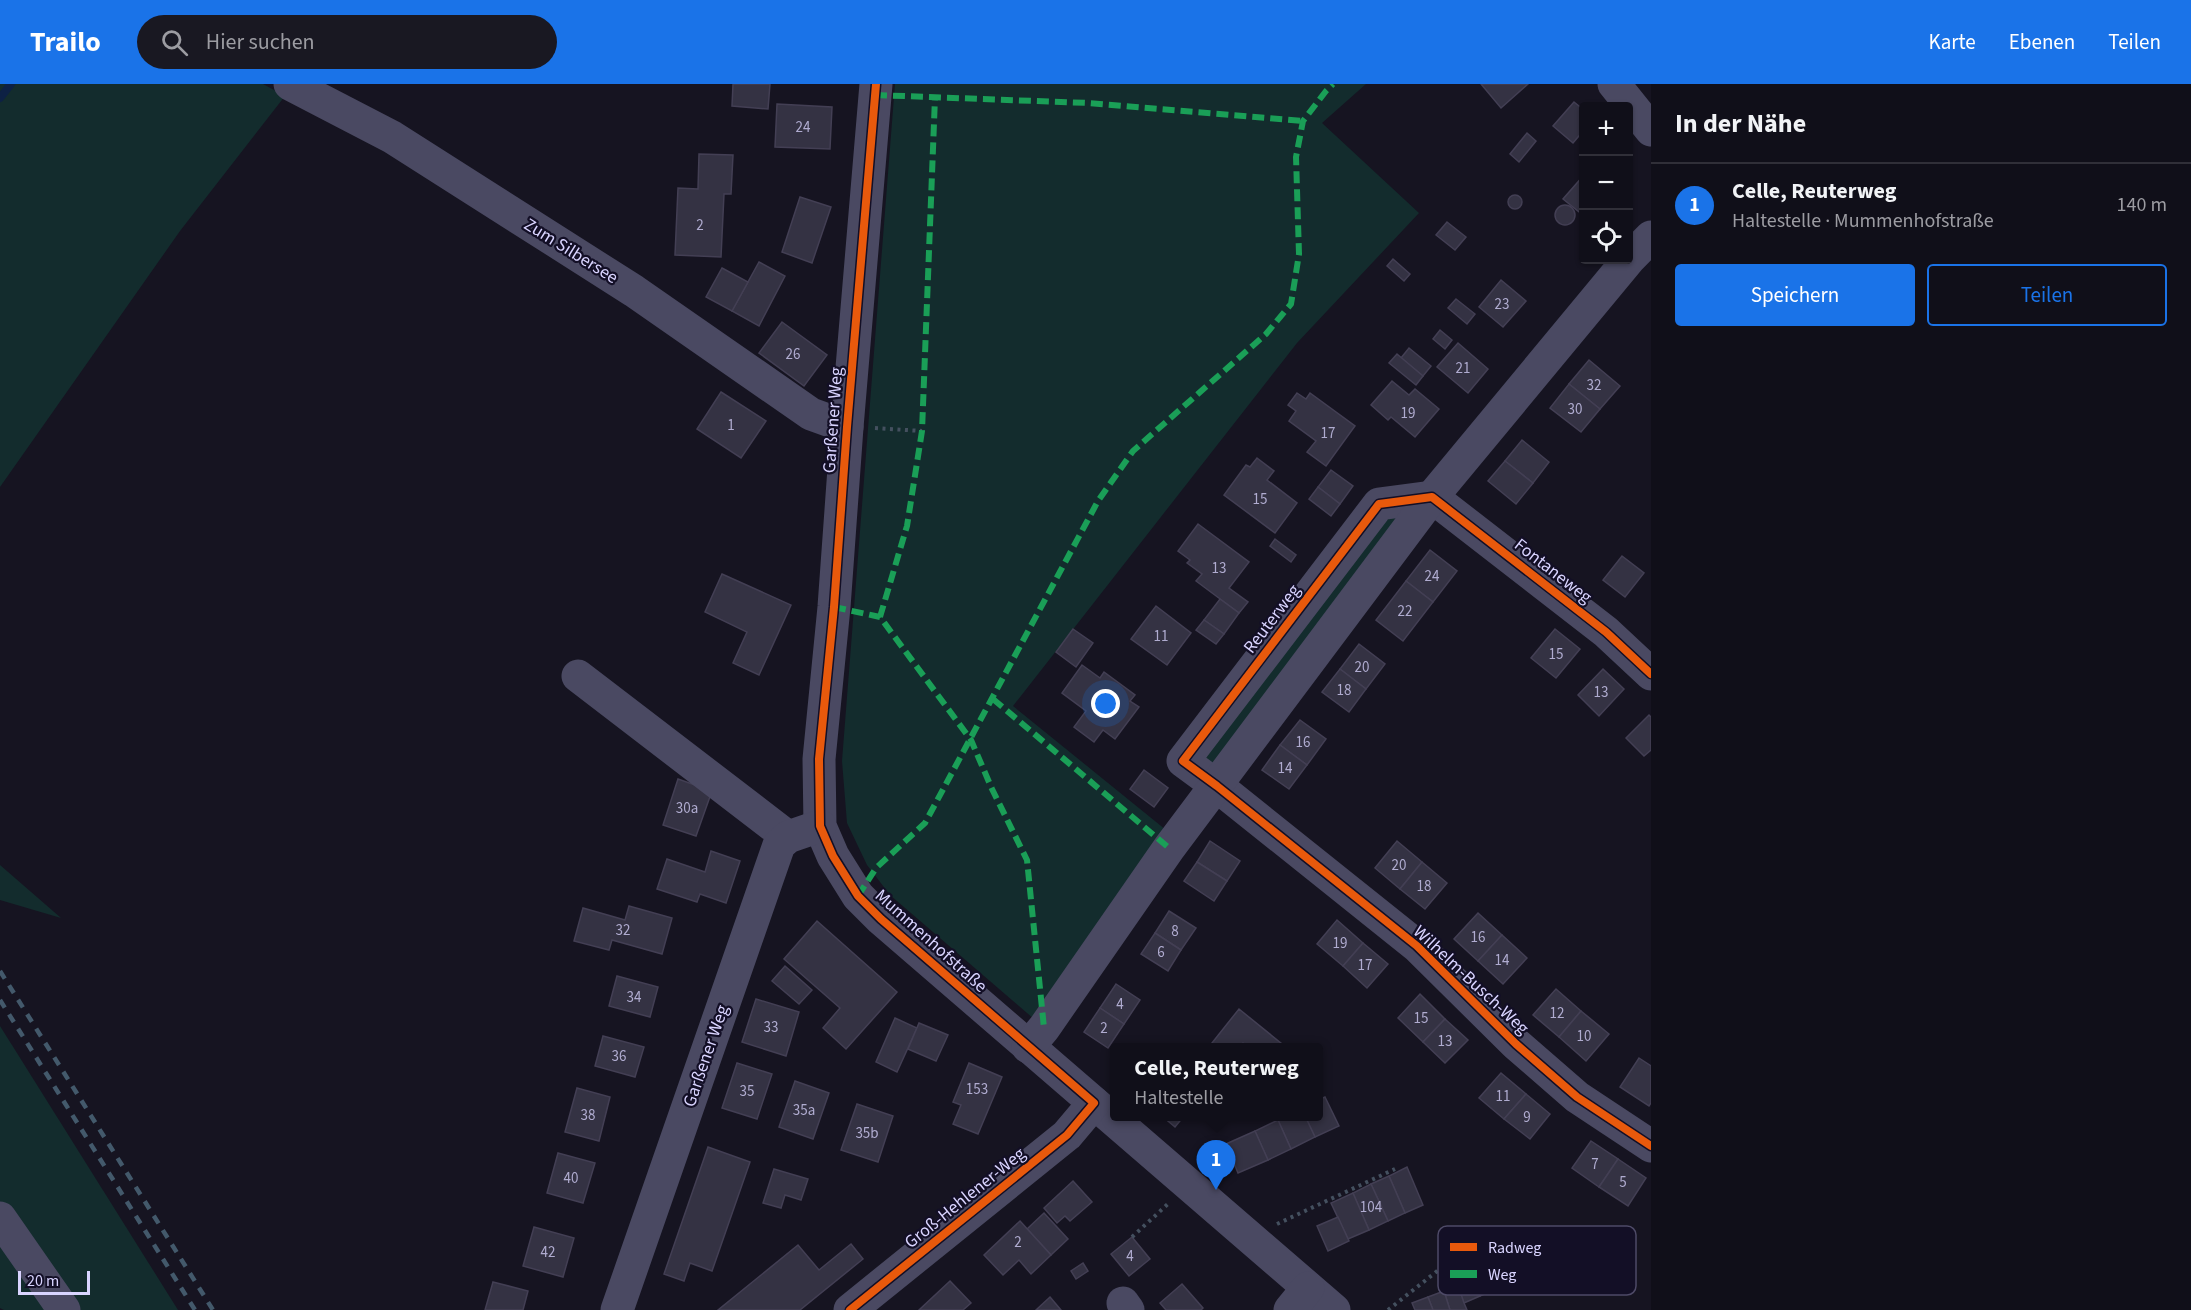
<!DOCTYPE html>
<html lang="de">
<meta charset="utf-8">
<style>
:root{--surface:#100f19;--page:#191822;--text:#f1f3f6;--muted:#9c9ca2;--line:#302f38;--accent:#1a73e8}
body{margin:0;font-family:"Source Sans 3",sans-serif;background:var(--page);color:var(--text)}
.controls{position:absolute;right:18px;top:18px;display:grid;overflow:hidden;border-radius:6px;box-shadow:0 2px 4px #0004}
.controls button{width:54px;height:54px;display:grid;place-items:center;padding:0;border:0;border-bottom:2px solid var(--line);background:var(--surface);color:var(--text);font:30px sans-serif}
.scale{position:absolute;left:18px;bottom:15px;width:72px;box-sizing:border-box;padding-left:6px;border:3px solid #d9d4ff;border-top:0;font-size:16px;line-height:21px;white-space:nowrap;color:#d9d4ff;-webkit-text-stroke:4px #130f26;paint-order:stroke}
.you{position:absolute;left:1106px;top:620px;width:21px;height:21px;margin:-15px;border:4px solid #fff;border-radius:50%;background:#1a73e8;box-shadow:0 0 0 9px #1a73e833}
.badge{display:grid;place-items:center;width:39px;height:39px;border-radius:50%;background:var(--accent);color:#fff;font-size:20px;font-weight:700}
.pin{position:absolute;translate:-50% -50px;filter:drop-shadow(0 2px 3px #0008)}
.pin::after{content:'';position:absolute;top:32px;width:21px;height:18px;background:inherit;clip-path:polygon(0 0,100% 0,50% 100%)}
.popup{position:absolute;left:1110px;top:959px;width:213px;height:78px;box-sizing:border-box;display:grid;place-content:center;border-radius:6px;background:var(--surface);filter:drop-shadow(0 2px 4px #0005);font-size:20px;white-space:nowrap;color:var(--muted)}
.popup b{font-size:22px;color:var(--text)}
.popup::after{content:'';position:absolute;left:50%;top:100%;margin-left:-12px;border:12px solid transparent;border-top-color:var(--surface)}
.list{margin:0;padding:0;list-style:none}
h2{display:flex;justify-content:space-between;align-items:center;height:78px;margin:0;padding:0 24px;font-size:26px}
h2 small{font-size:20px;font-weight:400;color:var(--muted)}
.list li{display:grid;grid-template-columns:39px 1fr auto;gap:18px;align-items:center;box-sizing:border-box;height:84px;padding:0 24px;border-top:2px solid var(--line)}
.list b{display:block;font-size:22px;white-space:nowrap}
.list p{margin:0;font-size:20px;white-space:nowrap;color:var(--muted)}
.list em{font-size:20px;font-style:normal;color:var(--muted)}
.actions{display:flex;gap:12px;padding:18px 24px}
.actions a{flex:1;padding:14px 0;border:2px solid var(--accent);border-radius:6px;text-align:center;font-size:21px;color:var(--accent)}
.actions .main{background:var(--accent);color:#fff}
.icon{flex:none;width:33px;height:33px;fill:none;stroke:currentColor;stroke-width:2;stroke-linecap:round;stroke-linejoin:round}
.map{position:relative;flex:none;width:1651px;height:1226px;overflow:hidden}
header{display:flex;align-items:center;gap:36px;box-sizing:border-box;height:84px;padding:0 30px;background:var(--accent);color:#fff}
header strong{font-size:28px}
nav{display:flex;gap:33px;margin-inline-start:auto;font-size:21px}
.search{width:420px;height:54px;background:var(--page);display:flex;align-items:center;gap:15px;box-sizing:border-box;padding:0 21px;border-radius:33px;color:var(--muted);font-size:22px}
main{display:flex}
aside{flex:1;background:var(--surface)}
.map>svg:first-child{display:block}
</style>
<header>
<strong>Trailo</strong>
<div class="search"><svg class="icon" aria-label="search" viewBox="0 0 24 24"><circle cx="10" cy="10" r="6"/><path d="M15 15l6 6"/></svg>Hier suchen</div>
<nav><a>Karte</a><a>Ebenen</a><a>Teilen</a></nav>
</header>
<main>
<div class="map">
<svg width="1651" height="1226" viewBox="0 0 1651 1226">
<rect width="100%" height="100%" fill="#161421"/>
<g fill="#132c2d">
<polygon points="0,0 263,0 285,12 180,147 0,403"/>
<polygon points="895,0 1366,0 1322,39 1419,129 1297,259 1013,622 1166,746 1034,935 890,811 867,781 847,739 842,677"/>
<polygon points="1387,424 1403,436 1215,684 1199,672"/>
<polygon points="0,781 61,834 0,816"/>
<polygon points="0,942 178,1226 4,1226 0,1224"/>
</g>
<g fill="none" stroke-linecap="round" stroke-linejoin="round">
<polyline stroke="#0d2144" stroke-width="8" points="0,14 11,0"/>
</g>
<g fill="#343243" stroke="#433f54" stroke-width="1.5">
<polygon points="733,0 770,0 768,25 732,22"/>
<polygon points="1481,0 1528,0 1501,24"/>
<polygon points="1574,18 1584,26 1584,46 1573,59 1553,42"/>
<polygon points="777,20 832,23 830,65 775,63"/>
<polygon points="1527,49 1536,57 1519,78 1510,70"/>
<polygon points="699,70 733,71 731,110 724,110 721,173 675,171 678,104 698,105"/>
<polygon points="1584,91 1584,132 1563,115"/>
<circle cx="1515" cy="118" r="7"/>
<polygon points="800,113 831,123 812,179 782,168"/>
<circle cx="1565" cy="131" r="10"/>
<polygon points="1447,138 1466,153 1455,166 1436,151"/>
<polygon points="1393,175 1410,190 1404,197 1387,182"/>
<polygon points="759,178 785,192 759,242 732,227"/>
<polygon points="722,184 748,198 732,227 706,213"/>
<polygon points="1501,196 1526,217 1503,243 1479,223"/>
<polygon points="1456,215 1475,230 1467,240 1448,224"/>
<polygon points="782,238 827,271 804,302 759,269"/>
<polygon points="1440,246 1452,256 1445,265 1433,255"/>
<polygon points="1458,259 1488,285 1468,309 1437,283"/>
<polygon points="1409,264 1431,282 1423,292 1401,274"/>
<polygon points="1397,270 1423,292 1416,301 1389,279"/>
<polygon points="1589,276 1620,302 1600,325 1569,300"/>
<polygon points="1392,297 1409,311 1415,305 1439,325 1415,353 1391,333 1388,336 1371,321"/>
<polygon points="1569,300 1600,325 1581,348 1550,324"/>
<polygon points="721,308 766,337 741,374 697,345"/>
<polygon points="1297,309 1306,315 1310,309 1355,342 1326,382 1307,368 1316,357 1289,337 1296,327 1288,321"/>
<polygon points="1522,356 1549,378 1533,399 1505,377"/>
<polygon points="1257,374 1274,387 1267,396 1297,419 1275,449 1224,411 1246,381 1250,383"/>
<polygon points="1505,377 1533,399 1516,420 1488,397"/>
<polygon points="1331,386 1353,402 1340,420 1318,403"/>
<polygon points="1318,403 1340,420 1331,432 1309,415"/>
<polygon points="1198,440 1249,478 1229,504 1248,518 1239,529 1196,497 1202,490 1187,479 1190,476 1178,467"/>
<polygon points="1275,455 1296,471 1291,478 1270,462"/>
<polygon points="1430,466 1457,487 1433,518 1406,497"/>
<polygon points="1622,472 1644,489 1625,513 1603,496"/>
<polygon points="722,490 791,521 759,591 733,579 747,548 705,528"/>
<polygon points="1406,497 1433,518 1403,557 1376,536"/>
<polygon points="1220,515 1239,529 1224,550 1204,536"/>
<polygon points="1156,522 1191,549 1167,581 1131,555"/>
<polygon points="1204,536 1224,550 1216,560 1196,546"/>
<polygon points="1073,545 1093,559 1076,583 1056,568"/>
<polygon points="1555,545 1580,565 1556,594 1531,574"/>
<polygon points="1359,560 1385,580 1366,605 1340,585"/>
<polygon points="1082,581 1100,594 1104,588 1135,611 1130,617 1139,623 1115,655 1103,646 1094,658 1074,643 1086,627 1062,609"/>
<polygon points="1340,585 1366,605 1349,628 1322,608"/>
<polygon points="1603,585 1624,605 1599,632 1578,611"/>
<polygon points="1649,631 1651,633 1651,666 1644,672 1626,654"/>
<polygon points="1300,636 1326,655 1307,681 1280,661"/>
<polygon points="1280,661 1307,681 1289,705 1262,686"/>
<polygon points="1144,686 1168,704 1154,723 1130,705"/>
<polygon points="678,695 712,707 696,752 663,741"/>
<polygon points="1210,757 1240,777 1227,797 1197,778"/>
<polygon points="1397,757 1422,778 1400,805 1375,784"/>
<polygon points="711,767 740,777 726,819 700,810 697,818 657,805 667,775 705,788"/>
<polygon points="1197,778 1227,797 1214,817 1184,797"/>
<polygon points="1422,778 1447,799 1425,825 1400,805"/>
<polygon points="629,822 672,834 662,870 612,856 609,866 574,857 583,824 625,836"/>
<polygon points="1169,827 1196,844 1181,866 1155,849"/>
<polygon points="1478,829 1502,851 1478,877 1454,855"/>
<polygon points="1337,836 1363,859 1343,882 1317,860"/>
<polygon points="817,837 897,908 846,965 823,944 840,924 784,875"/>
<polygon points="1155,849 1181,866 1168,887 1141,870"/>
<polygon points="1502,851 1527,874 1503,900 1478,877"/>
<polygon points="1363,859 1388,880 1367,904 1343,882"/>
<polygon points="785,882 812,906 799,920 772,897"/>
<polygon points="617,892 658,903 650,933 609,922"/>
<polygon points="1116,900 1140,916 1124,940 1100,924"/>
<polygon points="1556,905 1581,927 1559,953 1533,931"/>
<polygon points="1420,910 1445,935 1423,958 1398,934"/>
<polygon points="756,915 799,928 786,972 742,958"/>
<polygon points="1100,924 1124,940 1108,964 1084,948"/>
<polygon points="1239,925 1287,964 1249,964 1243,959 1239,964 1208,964"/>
<polygon points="1581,927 1609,950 1586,977 1559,953"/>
<polygon points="895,934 917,944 897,988 876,978"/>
<polygon points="1445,935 1468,956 1445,979 1423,958"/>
<polygon points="919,939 948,951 936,977 908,965"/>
<polygon points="603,952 644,963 635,993 595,982"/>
<polygon points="1639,974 1651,982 1651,1019 1649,1022 1620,1003"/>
<polygon points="737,979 772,990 757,1035 722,1024"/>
<polygon points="969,979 1002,993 978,1050 953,1040 961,1021 953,1018"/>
<polygon points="1501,989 1526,1010 1504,1035 1479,1014"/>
<polygon points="795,997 829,1009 813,1055 779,1043"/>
<polygon points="577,1004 610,1013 599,1057 565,1048"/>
<polygon points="1526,1010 1550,1030 1530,1055 1504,1035"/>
<polygon points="1325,1013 1339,1042 1315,1053 1305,1032 1318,1032 1318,1016"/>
<polygon points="857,1020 893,1032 878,1078 841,1066"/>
<polygon points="1162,1032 1184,1032 1175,1043"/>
<polygon points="1285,1032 1305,1032 1315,1053 1291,1065 1278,1036"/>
<polygon points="1278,1036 1291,1065 1268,1076 1255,1047"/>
<polygon points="1255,1047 1268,1076 1238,1089 1226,1060"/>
<polygon points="1591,1057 1618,1075 1599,1103 1572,1084"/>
<polygon points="708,1063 750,1078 712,1187 690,1179 684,1197 664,1190"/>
<polygon points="558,1069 595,1079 583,1119 547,1109"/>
<polygon points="1618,1075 1646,1094 1628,1122 1599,1103"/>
<polygon points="1407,1083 1423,1121 1405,1129 1389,1092"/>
<polygon points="774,1085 808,1095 801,1116 785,1111 781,1124 763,1119"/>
<polygon points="1389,1092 1405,1129 1388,1137 1371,1100"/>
<polygon points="1073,1097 1092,1118 1070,1137 1065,1132 1057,1139 1044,1124"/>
<polygon points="1371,1100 1388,1137 1369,1146 1353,1109"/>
<polygon points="1353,1109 1369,1146 1348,1155 1331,1119"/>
<polygon points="1044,1129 1068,1155 1051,1171 1027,1145"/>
<polygon points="1338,1133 1349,1157 1328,1167 1317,1142"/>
<polygon points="1020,1137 1051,1171 1031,1190 1019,1176 1003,1191 984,1171"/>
<polygon points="534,1143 574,1154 563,1193 523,1182"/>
<polygon points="1132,1153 1150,1175 1129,1192 1111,1170"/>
<polygon points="851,1160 863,1175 800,1226 718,1226 798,1161 819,1186"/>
<polygon points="1512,1167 1524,1192 1508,1200 1496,1174"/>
<polygon points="1496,1174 1508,1200 1494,1206 1483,1180"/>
<polygon points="1083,1179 1088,1187 1076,1195 1071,1187"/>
<polygon points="1483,1180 1494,1206 1480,1212 1469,1186"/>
<polygon points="1469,1186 1480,1212 1464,1219 1454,1193"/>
<polygon points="950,1197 971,1219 963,1226 919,1226"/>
<polygon points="493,1198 528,1207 523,1226 485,1226"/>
<polygon points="1182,1200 1203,1224 1201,1226 1166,1226 1160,1219"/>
<polygon points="1458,1201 1464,1219 1467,1226 1450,1226 1444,1207"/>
<polygon points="1444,1207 1450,1226 1433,1226 1428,1213"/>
<polygon points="1050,1213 1061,1226 1036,1226"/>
<polygon points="1428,1213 1433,1226 1415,1226 1412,1219"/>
</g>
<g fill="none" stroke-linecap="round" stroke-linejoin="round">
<g stroke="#44505f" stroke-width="4" stroke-dasharray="3 4.5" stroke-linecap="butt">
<polyline points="875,344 922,347"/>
<polyline points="1277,1140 1395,1085"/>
<polyline points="1132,1153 1169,1119"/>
<polyline points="1388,1226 1479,1154"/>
</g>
<g stroke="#4a4962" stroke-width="33">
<polyline points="290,0 392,53 634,207 811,330 847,343"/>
<polyline points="876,0 847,343 834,523 819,675 820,742 833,772 858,812 881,835 1334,1226"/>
<polyline points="1614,0 1651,46"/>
<polyline points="1651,590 1606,548 1432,413 1379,420 1183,677 1217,702 1417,862 1516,960 1577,1013 1651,1062"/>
<polyline points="578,592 788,753"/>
<polyline points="1028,963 1044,944 1169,764 1432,413 1630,174 1651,153"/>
<polyline points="0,1134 64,1226"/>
<polyline points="1123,1219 1128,1226"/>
<polyline points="617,1226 779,761 788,753 820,742"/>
<polyline points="850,1226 1067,1051 1094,1019"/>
<polyline points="1290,1226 1308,1204"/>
</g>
<g stroke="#43596b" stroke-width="4.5" stroke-dasharray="9 8" stroke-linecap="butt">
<polyline points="0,887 213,1226"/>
<polyline points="0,916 195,1226"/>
</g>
<g stroke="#1a9f57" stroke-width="6" stroke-dasharray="12 6" stroke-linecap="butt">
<polyline points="875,11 1089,19 1303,37"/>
<polyline points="834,523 880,533 971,656 992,705 1027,776 1044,944"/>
<polyline points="880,533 907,442 922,347 935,13"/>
<polyline points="993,615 1169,764"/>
<polyline points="858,812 876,784 925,739 1098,417 1133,367 1266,250 1291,220 1299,170 1296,73 1303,37 1326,7 1333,0"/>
</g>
<g stroke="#130f26" stroke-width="11">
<g id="cycleway">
<polyline points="1651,590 1606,548 1432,413 1379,420 1183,677 1217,702 1417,862 1516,960 1577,1013 1651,1062"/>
<polyline points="850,1226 1067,1051 1094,1019 881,835 858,812 833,772 820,742 819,675 834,523 847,343 876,0"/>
</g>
</g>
<use href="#cycleway" stroke="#e8590c" stroke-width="8"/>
</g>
<g text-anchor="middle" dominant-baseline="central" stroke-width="4.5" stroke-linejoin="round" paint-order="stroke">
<g font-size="15" fill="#b0acd0">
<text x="803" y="43">24</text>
<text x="700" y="141">2</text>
<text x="1502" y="220">23</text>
<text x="793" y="270">26</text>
<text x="1463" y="284">21</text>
<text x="1594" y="301">32</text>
<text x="1575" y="325">30</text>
<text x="1408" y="329">19</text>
<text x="731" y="341">1</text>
<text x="1328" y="349">17</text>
<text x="1260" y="415">15</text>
<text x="1219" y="484">13</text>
<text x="1432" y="492">24</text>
<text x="1405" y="527">22</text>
<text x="1161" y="552">11</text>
<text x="1556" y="570">15</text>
<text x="1362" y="583">20</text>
<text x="1344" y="606">18</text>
<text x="1601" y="608">13</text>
<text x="1303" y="658">16</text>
<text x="1285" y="684">14</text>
<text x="687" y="724">30a</text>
<text x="1399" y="781">20</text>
<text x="1424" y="802">18</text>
<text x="623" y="846">32</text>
<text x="1175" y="847">8</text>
<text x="1478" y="853">16</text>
<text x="1340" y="859">19</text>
<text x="1161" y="868">6</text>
<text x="1502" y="876">14</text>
<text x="1365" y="881">17</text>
<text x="634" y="913">34</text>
<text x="1120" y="920">4</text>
<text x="1557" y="929">12</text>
<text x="1421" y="934">15</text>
<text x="771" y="943">33</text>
<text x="1104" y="944">2</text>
<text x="1584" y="952">10</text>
<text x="1445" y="957">13</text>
<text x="619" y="972">36</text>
<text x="977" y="1005">153</text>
<text x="747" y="1007">35</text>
<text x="1503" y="1012">11</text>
<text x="804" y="1026">35a</text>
<text x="588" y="1031">38</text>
<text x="1527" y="1033">9</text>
<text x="867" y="1049">35b</text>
<text x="1595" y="1080">7</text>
<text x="571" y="1094">40</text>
<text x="1623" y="1098">5</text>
<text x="1371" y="1123">104</text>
<text x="1018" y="1158">2</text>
<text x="548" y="1168">42</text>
<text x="1130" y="1172">4</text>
</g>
<g font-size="18" fill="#d9d4ff" stroke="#130f26">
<text transform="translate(571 167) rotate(32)">Zum Silbersee</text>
<text transform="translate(833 336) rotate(-86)">Garßener Weg</text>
<text transform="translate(1553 487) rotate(38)">Fontaneweg</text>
<text transform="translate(1272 535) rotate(-53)">Reuterweg</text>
<text transform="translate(931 857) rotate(42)">Mummenhofstraße</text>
<text transform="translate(1471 896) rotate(43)">Wilhelm-Busch-Weg</text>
<text transform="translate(706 972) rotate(-71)">Garßener Weg</text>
<text transform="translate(965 1114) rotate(-39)">Groß-Hehlener-Weg</text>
</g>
</g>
<rect x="1438" y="1142" width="198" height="69" rx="9" fill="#130f26" stroke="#4e4a67" stroke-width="1.5"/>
<rect x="1450" y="1159" width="27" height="8" fill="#e8590c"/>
<rect x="1450" y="1186" width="27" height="8" fill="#1a9f57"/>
<g font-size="16" fill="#d9d4ff">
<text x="1488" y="1169">Radweg</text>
<text x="1488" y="1196">Weg</text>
</g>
</svg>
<div class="controls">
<button>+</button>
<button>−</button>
<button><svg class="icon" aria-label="locate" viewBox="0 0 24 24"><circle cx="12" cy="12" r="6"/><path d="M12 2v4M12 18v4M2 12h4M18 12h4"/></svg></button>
</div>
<div class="scale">20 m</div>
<div class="you"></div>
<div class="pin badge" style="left:1216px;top:1106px">1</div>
<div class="popup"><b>Celle, Reuterweg</b>Haltestelle</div>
</div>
<aside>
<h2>In der Nähe<small></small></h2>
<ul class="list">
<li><span class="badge">1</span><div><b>Celle, Reuterweg</b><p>Haltestelle · Mummenhofstraße</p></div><em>140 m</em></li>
</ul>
<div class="actions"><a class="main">Speichern</a><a>Teilen</a></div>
</aside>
</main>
